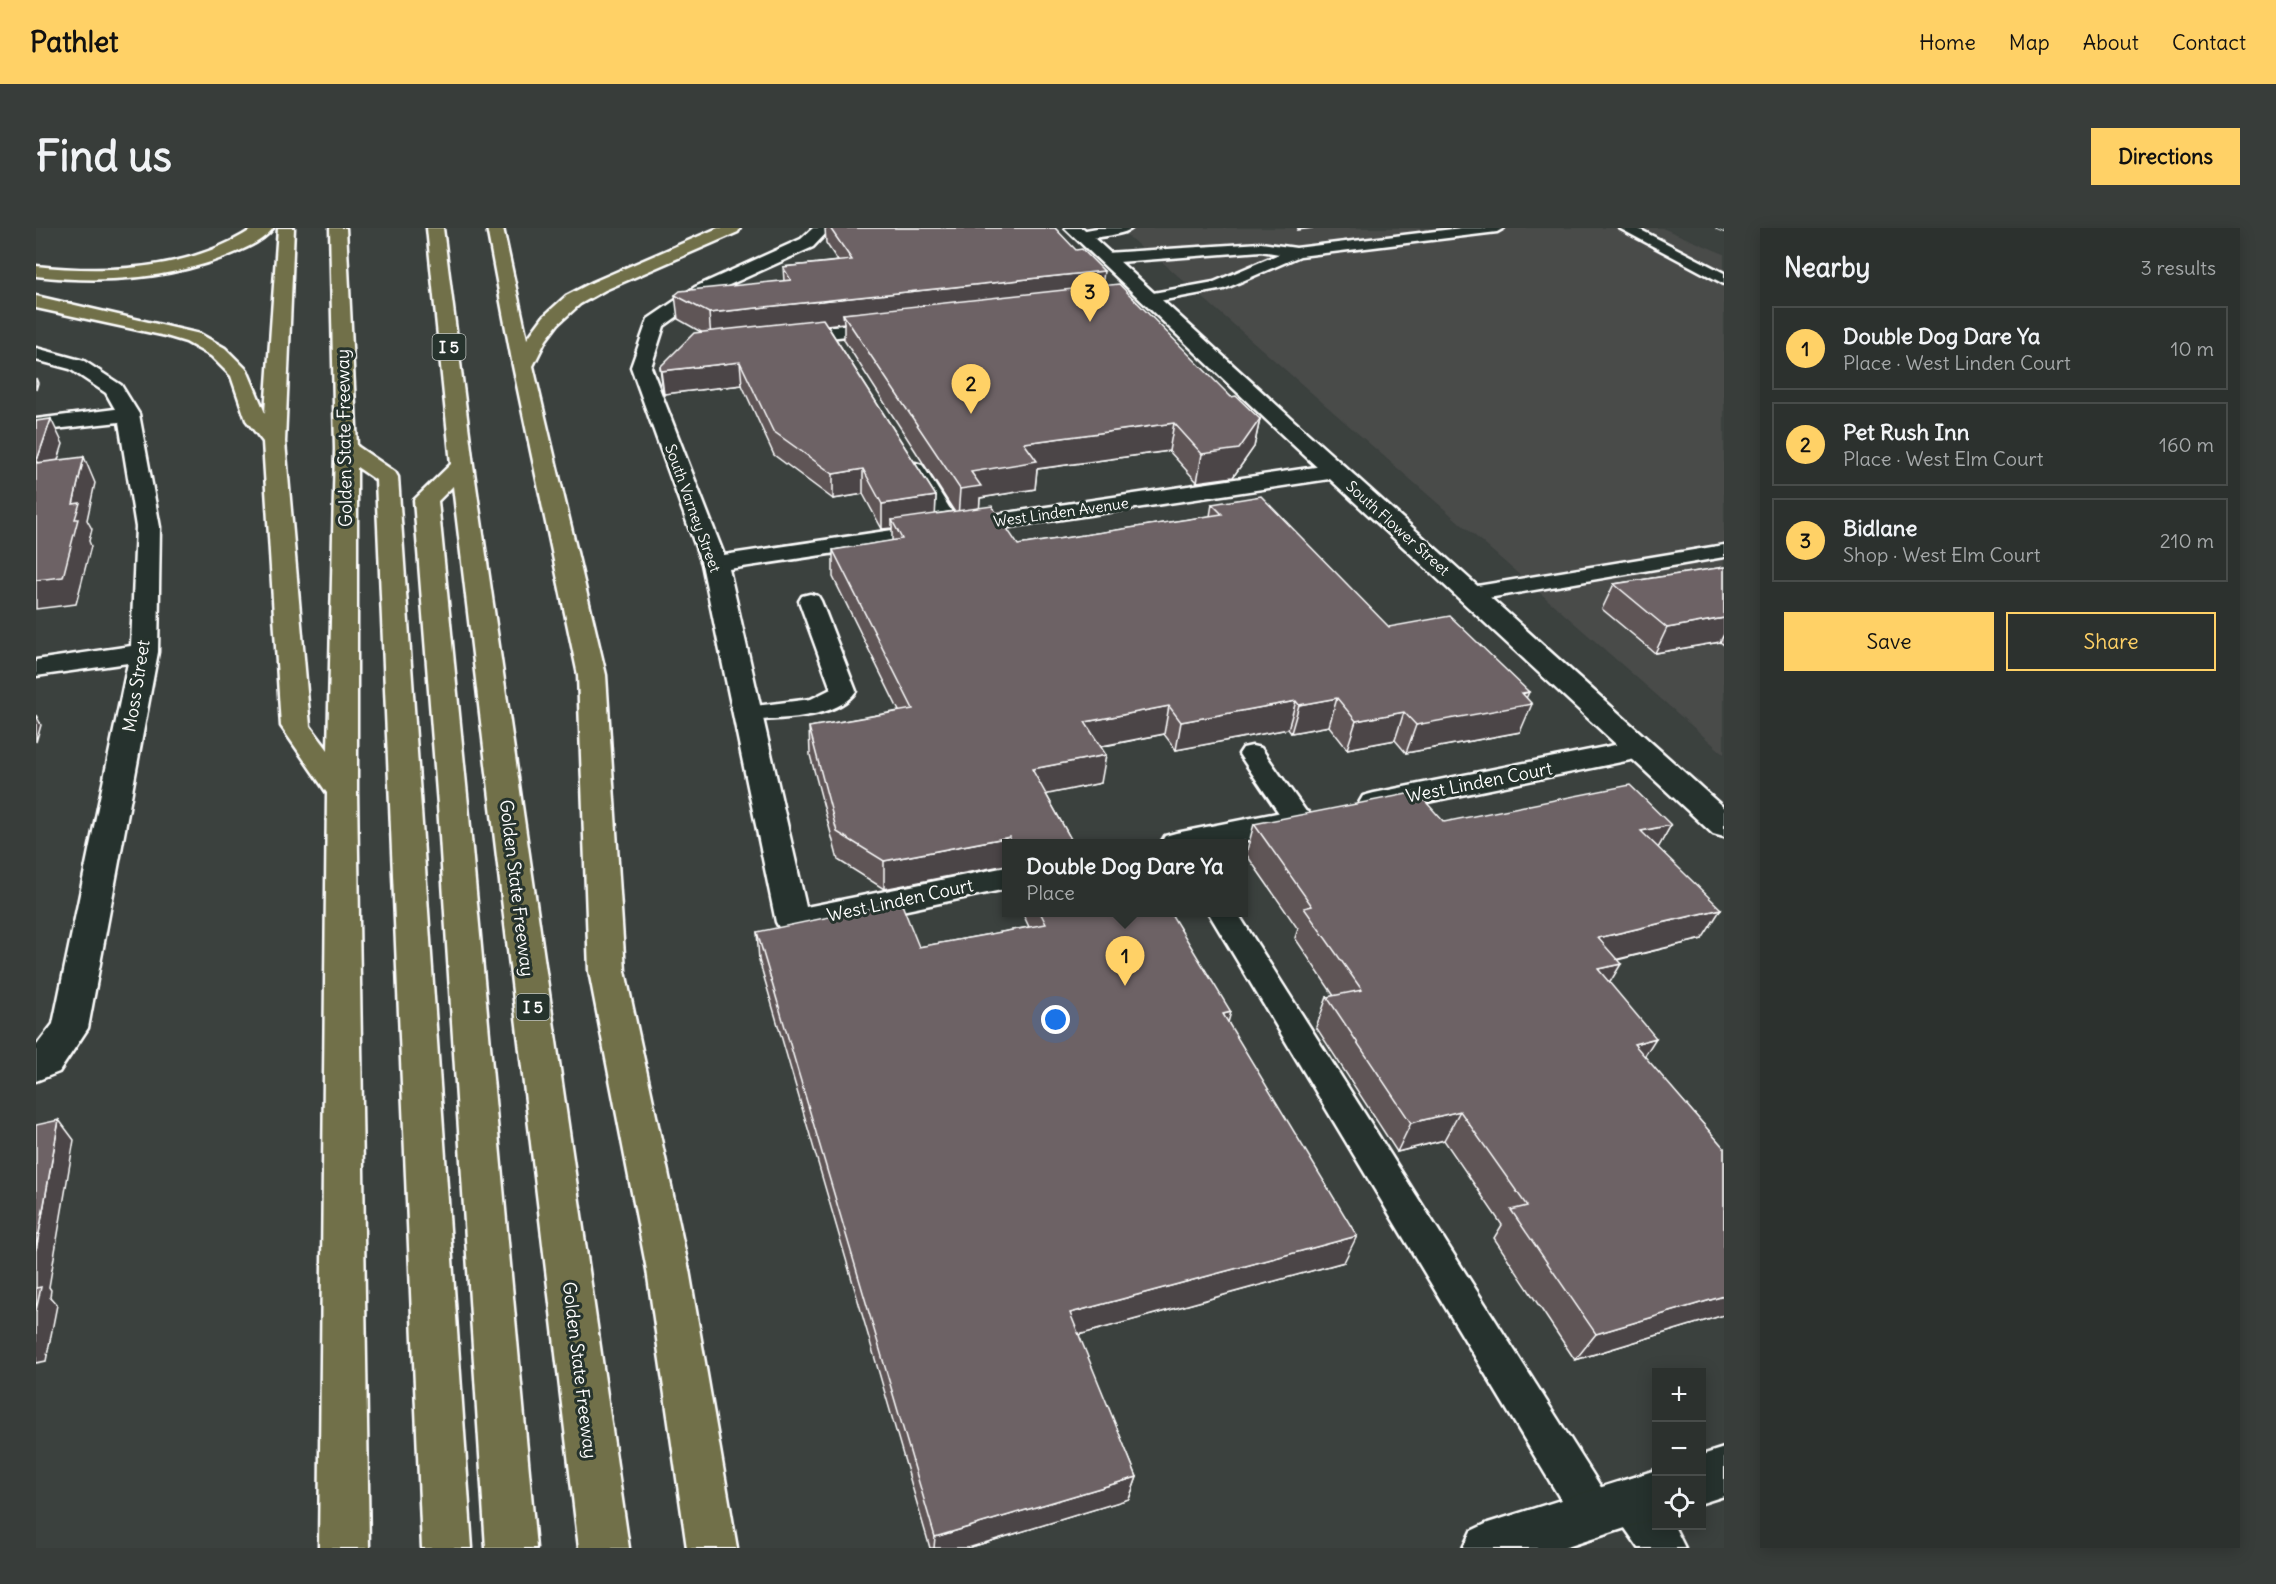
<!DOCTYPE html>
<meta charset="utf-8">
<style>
:root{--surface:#2c312e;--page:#383d3a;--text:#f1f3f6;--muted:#a6a9aa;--line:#484c4a;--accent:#ffd166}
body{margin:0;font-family:Delius,sans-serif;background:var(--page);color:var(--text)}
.controls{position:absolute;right:18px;bottom:18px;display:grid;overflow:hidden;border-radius:0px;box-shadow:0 3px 15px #0003}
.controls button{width:54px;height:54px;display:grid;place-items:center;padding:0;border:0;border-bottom:2px solid var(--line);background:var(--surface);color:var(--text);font:30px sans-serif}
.you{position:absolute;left:1020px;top:792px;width:21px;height:21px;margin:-15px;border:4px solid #fff;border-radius:50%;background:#1a73e8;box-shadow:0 0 0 9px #1a73e833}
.badge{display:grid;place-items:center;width:39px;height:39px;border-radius:50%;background:var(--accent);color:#111;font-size:20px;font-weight:700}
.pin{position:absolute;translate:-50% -50px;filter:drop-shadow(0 2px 3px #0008)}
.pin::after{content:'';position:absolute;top:32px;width:21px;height:18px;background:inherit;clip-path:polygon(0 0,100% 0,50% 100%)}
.popup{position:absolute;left:966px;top:611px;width:246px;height:78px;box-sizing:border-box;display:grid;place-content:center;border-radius:0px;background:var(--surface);filter:drop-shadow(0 2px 4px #0005);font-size:20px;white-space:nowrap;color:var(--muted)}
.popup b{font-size:22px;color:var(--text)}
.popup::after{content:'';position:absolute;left:50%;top:100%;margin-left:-12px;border:12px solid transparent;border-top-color:var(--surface)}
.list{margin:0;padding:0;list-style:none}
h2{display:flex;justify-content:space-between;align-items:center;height:78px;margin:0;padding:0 24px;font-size:26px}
h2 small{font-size:20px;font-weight:400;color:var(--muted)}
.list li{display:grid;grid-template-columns:39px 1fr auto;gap:18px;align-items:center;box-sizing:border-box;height:84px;margin:0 12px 12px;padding:0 12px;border:2px solid var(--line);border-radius:0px}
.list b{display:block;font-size:22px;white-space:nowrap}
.list p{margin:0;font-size:20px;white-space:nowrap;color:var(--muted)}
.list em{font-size:20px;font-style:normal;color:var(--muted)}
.actions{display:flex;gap:12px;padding:18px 24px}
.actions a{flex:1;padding:14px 0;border:2px solid var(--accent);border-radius:0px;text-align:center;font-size:21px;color:var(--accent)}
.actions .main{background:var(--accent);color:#111}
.icon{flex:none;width:33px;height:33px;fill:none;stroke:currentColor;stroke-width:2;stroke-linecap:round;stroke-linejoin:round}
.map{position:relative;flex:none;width:1688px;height:1320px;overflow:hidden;border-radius:0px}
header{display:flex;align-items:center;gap:36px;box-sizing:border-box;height:84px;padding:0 30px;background:var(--accent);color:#111}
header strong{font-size:28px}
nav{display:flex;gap:33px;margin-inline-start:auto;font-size:21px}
.intro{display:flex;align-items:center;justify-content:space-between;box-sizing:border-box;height:144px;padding:0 36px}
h1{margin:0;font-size:42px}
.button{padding:15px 27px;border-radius:0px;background:var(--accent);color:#111;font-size:21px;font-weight:700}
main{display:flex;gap:36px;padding:0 36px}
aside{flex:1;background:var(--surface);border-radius:0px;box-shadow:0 3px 15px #0003}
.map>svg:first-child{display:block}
</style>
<header>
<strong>Pathlet</strong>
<nav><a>Home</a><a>Map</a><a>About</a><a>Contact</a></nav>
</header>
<div class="intro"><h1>Find us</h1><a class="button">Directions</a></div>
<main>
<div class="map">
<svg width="1688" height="1320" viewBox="0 0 1688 1320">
<rect width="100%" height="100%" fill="#3b413e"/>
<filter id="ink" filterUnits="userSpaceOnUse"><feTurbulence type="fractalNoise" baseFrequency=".0167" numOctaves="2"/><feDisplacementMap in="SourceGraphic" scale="12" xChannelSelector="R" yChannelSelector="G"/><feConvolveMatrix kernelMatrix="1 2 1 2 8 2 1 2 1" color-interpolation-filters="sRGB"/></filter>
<g filter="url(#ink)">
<polygon fill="#4a4b4a" points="1083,0 1626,0 1688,26 1688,526 1116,25 1110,24"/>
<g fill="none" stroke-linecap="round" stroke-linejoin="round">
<g stroke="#fff" stroke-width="5">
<g id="service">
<path d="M1061,0H1096C1089,7 1043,14 1037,7L1039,4Z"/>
<polygon points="1425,0 1468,0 1461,4 1264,28 1188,61 1112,75 1106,73 1104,70 1106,67 1178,54 1243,26 1225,23 1070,35 1062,30 1070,25 1225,15 1260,20"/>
<polygon points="1583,0 1601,0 1688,45 1688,56"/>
<polygon points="879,235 886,237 889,241 926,300 923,304 916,306 909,304 906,300 869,241 872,237"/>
<polygon points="1688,317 1688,329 1435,373 1427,371 1424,366 1427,361 1435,359"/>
<path d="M774,366L782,368L785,373L820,463C800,492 743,490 711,493L702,490L699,485L702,480L775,471L795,461L763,373L766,368Z"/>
<polygon points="1216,518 1225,520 1271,585 1275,591 1271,597 1261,600 1251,597 1203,526 1207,520"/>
<polygon points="1172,684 1201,684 1573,1272 1579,1287 1573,1302 1558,1308 1543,1302"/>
<path d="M1596,1253C1621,1264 1620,1272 1620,1298H1638L1649,1320H1603L1581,1289L1575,1274L1581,1259Z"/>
</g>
</g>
<g stroke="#fff" stroke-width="5">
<g id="minor">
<polygon points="777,0 795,0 777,19 671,67 628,98 615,139 688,327 1300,236 1308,238 1311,243 1308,248 1300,250 693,341 770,679 970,639 970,661 757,706 745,703 740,694 666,336 595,139 612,91 659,59 765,11"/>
<polygon points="853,92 860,94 863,98 860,102 752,115 745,113 742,109 745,105 752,103"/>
<polygon points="0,120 48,133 85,157 103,186 124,299 122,424 52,800 23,844 0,853 0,818 17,796 92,435 0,448 0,432 95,418 100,299 83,194 0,203 0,191 79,181 70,165 34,141 0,132"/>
<polygon points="1604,512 1614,514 1619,521 1614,528 1338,585 1327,582 1323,575 1327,568 1338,565"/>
<polygon points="1261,581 1272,584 1277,591 1272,598 1194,616 1124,616 1129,608 1140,605"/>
<polygon points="1688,1220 1688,1268 1666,1275 1666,1227"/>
<polygon points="1620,1242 1620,1290 1528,1320 1427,1320 1435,1303 1452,1295"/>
</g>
</g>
<g stroke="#fff" stroke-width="5">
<polygon id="tertiary" points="1029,0 1047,0 1257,192 1688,580 1688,609 1677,606 1241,202"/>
</g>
<g stroke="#fff" stroke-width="5">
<g id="motorway">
<path d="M218,0H237C230,10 215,18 203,23C140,51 68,56 0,48V38C73,46 155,42 218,0Z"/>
<polygon points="242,0 258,0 249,214 274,498 292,522 299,221 294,0 310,0 321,218 359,244 362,249 436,1320 386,1320 340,252 321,239 321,564 333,1320 283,1320 291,565 245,498 227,214 210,192 195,148 175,128 150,114 130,108 0,80 0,68 164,106 189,120 211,142 229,185"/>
<polygon points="391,0 407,0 437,237 593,1320 543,1320 417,258 402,273 432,577 500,1320 450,1320 402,577 378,272 415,236"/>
<polygon points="451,0 467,0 491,111 508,88 530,68 557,54 682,0 704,0 702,4 569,62 544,76 522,96 510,112 497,138 570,447 589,743 653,1042 701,1320 651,1320 611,1042 553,743 542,447 477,138"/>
</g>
</g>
<use href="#service" fill="#26332d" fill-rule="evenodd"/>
<use href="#minor" fill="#26332d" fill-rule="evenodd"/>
<use href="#tertiary" fill="#26332d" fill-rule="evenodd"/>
<use href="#motorway" fill="#71704a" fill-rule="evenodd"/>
<g stroke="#fff" stroke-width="4">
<polyline id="rail" points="1681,0 1688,3"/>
</g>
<use href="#rail" stroke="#26332d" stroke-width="2" stroke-dasharray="8" stroke-linecap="butt"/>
</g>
<g fill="#5e5457" stroke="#fff" stroke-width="1.5" fill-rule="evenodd">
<path d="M789,0H1019L1066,58L1195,169L1224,191L1218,219L1197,249L1161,254L1133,223L1001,241L999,261L944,270L943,280L982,317L1174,288L1176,276L1353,399L1490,470L1484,504L1370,525L1359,512L1311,521L1293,498L1255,505L1252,501L1140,522L1128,506L1064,519L1065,555L1010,566L1037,615H970V637L848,661L802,632L774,527L773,499L863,483L797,349V322L856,313V300L846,301L827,266L797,271L738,227L706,157L628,166L627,163L624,139L665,104L642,91L639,67L748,53L747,39L802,33L790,15ZM808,95V112L918,283L899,286L900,268L791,97Z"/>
<polygon points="1688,339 1688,417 1684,414 1619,425 1566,381 1578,356"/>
<polygon points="1408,594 1635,597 1622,620 1666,711 1581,732 1573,755 1608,828 1688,920 1688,1087 1539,1132 1458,1010 1466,997 1408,912 1361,924 1280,799 1291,769 1298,768 1259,710 1262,701 1210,626 1218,596"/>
<polygon points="986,684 1134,684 1192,794 1308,1034 1042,1107 1101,1249 1093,1271 932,1320 894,1320 723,732 721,704 883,719 993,699"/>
</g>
<g fill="#4c4547" stroke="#fff" stroke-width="1.5">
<polygon points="1262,0 1277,0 1261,2"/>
<polygon points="1068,43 1065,67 807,86 808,95 675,110 673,85"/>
<polygon points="704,134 706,157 628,166 625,143"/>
<polygon points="0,150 2,155 0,162"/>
<polygon points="15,191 27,216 13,261 0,235"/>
<polygon points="1224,191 1218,219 1197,249 1161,254 1166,226"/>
<polygon points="1138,195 1133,223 1001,241 999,261 944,270 943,287 922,290 924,261 935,244 988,215"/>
<polygon points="48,229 59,255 51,292 56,301 53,313 55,318 40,376 0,381 0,352 39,291 37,276"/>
<polygon points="827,241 827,266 797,271 797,246"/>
<polygon points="900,268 899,293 856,292 856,300 846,301 846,276"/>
<polygon points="1688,390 1688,406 1684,414 1619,425 1631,400"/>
<polygon points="1493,464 1487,477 1496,476 1484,504 1370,525 1380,497"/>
<polygon points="1301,470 1293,498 1255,505 1263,477"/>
<polygon points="1260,473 1252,501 1140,522 1145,494"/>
<polygon points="1133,478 1128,506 1045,522 1049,494"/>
<polygon points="1368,484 1359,512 1311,521 1320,493"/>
<polygon points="0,487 5,497 0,514"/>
<polygon points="1070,527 1065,555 993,570 996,541"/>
<polygon points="1635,597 1618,627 1605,603"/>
<polygon points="974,609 973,615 970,615 970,637 848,661 848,633"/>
<polygon points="1685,681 1666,711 1545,740 1562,710"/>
<polygon points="1585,736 1567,766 1562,741"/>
<polygon points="1195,784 1187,812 1187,786"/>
<polygon points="1620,810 1601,840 1598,816"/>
<polygon points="1424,883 1408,912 1361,924 1375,895"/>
<polygon points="23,892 38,912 13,1059 15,1062 14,1069 21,1077 10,1133 0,1135 0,1022"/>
<polygon points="1321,1008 1308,1034 1028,1111 1034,1085"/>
<polygon points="1688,1068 1688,1087 1539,1132 1560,1106"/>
<polygon points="1101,1249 1093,1271 932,1320 898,1320 899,1309"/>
</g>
<g fill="#6d6265" stroke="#fff" stroke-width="1.5">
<polygon points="794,0 1019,0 1040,22 1046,21 1068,43 673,85 639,67 644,63 755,52 747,39 816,32"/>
<polygon points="1083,56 1195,169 1200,168 1224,191 1203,221 1166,226 1138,195 988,215 1001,233 935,244 945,258 924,261 807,86"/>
<polygon points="787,91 900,268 846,276 827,241 797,246 737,203 704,134 625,143 624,139 658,105"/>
<polygon points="15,191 0,235 48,229 37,276 44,275 39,291 42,291 27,349 0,352 0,193"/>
<polygon points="1225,268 1353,399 1414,388 1493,464 1486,465 1496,476 1380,497 1368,484 1320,493 1301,470 1263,477 1260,473 1145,494 1133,478 1049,494 1070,527 996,541 1037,615 974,615 974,609 848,633 801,604 773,499 877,481 797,322 866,311 856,292 956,278 982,317 1186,286 1176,276"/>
<polygon points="1688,339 1688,390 1631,400 1578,356"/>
<polygon points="1594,557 1635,597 1605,603 1685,681 1562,710 1585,736 1562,741 1620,810 1598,816 1688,920 1688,1068 1560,1106 1475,982 1491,978 1424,883 1375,895 1291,769 1326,762 1268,680 1276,678 1218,596 1381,564 1408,594"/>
<polygon points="865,674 883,719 1010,696 1004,684 1134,684 1195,784 1187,786 1321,1008 1034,1085 1101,1249 899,1309 721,704"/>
<polygon points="23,892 0,1022 0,897"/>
<polygon points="5,1059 0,1083 0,1060"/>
</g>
</g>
<g text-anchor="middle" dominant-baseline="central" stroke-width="6" stroke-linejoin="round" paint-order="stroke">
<g font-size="15" fill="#fff" stroke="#26332d">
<text transform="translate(657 280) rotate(70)">South Varney Street</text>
<text transform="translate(1025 284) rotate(-8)">West Linden Avenue</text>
<text transform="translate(1362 300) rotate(42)">South Flower Street</text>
</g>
<g fill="#26332d" stroke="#bec2c0" stroke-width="1.5">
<rect x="396.5" y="106" width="33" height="26" rx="4.5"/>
<rect x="480.5" y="766" width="33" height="26" rx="4.5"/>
</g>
<g font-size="16" font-weight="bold" fill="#fff">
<text x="413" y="119">I 5</text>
<text x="497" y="779">I 5</text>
</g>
<g font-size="18" fill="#fff" stroke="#26332d">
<text transform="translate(308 210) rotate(-91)">Golden State Freeway</text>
<text transform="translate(100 458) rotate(-81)">Moss Street</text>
<text transform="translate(1443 554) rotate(-11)">West Linden Court</text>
<text transform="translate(481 660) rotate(83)">Golden State Freeway</text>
<text transform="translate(864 672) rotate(-12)">West Linden Court</text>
<text transform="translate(544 1142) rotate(83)">Golden State Freeway</text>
</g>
</g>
</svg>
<div class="controls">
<button>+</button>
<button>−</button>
<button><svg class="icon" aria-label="locate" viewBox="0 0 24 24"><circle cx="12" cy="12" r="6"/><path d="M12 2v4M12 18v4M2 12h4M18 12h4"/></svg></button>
</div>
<div class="you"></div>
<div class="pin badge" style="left:1089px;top:758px">1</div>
<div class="popup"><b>Double Dog Dare Ya</b>Place</div>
<div class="pin badge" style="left:935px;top:186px">2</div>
<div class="pin badge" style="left:1054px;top:94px">3</div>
</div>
<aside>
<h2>Nearby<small>3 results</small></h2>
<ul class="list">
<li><span class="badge">1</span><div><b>Double Dog Dare Ya</b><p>Place · West Linden Court</p></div><em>10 m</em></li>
<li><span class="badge">2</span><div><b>Pet Rush Inn</b><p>Place · West Elm Court</p></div><em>160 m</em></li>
<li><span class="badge">3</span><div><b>Bidlane</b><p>Shop · West Elm Court</p></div><em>210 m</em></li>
</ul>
<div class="actions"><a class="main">Save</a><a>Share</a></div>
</aside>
</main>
